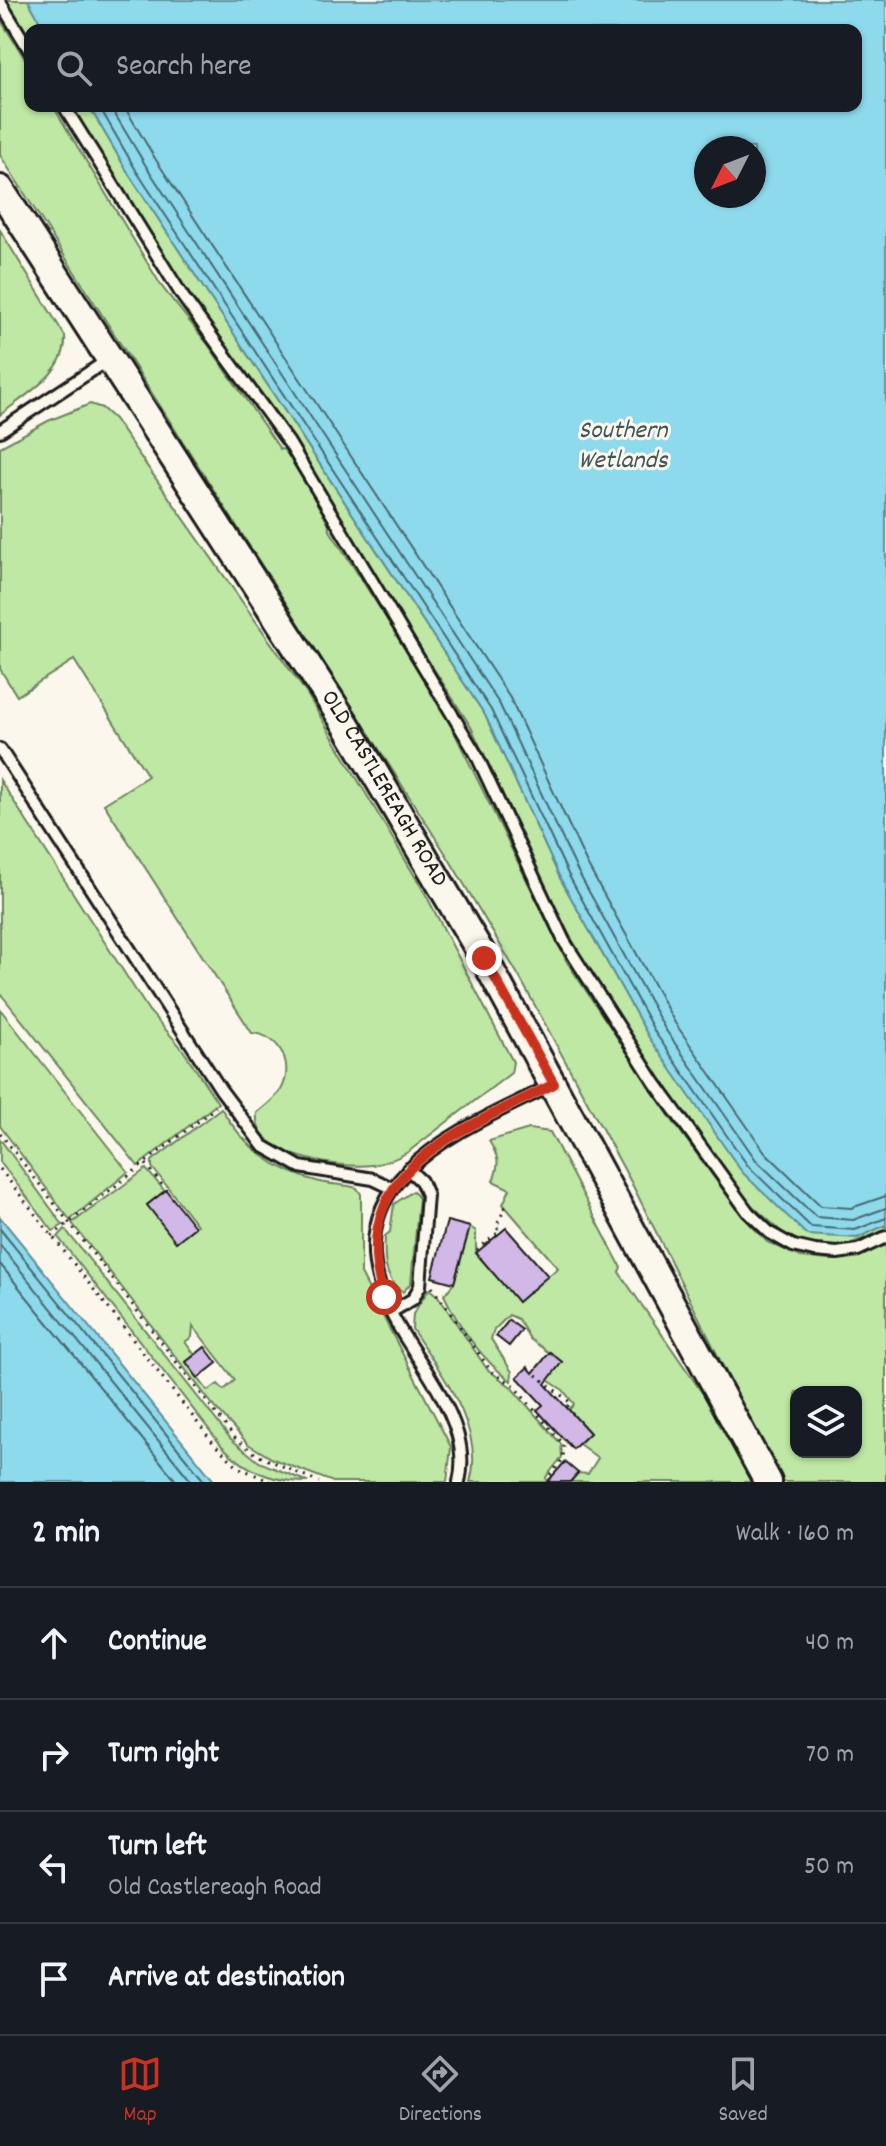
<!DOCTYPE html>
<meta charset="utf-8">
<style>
:root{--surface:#171b24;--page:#20242c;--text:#f1f3f6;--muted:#9ea1a6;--line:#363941;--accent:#c8321e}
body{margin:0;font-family:Dekko,sans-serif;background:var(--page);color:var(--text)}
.controls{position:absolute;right:24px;bottom:24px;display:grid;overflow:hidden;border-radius:16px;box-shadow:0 2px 6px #0004}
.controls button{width:72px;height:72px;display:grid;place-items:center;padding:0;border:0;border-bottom:2px solid var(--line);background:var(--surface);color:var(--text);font:40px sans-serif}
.compass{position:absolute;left:694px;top:136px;width:72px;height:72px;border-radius:50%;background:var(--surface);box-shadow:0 2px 6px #0004;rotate:228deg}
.stop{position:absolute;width:24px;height:24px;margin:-18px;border:6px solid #c8321e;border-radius:50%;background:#fff}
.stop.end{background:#c8321e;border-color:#fff;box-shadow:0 2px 8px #0008}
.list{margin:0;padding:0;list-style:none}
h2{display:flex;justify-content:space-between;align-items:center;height:104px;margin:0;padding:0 32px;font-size:34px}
h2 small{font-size:26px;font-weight:400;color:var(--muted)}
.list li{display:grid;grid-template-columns:52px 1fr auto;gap:24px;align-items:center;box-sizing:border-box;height:112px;padding:0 32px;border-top:2px solid var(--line)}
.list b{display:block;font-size:30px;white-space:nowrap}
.list p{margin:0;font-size:26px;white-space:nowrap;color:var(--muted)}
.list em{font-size:26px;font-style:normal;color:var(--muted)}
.icon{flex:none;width:44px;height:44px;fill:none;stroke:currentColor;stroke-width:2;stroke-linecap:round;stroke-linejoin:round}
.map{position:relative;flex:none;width:886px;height:1482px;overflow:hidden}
.search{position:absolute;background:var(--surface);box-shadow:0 2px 6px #0004;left:24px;right:24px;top:24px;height:88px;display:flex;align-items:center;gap:20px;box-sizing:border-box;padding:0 28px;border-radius:16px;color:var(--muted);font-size:30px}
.sheet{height:552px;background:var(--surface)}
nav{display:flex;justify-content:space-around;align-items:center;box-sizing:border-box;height:112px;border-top:2px solid var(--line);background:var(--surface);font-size:22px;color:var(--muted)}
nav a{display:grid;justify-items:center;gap:4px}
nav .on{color:var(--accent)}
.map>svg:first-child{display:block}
</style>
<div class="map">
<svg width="886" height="1482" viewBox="0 0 886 1482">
<rect width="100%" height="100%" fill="#fbf7ec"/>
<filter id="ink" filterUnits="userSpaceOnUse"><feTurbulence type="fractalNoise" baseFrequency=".0125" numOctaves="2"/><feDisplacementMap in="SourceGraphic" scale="16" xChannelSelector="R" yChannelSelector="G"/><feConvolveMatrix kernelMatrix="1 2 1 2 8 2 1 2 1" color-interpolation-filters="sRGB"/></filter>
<g filter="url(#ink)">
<g fill="#bee8a4" stroke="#6d8260" stroke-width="2" fill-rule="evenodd">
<polygon points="5,0 28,0 45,30 30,30 30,41"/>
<path d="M0,19L30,67V106H53L162,287L207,343L280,449L285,450L327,506L329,529L437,697L567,962L672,1120L741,1214L767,1242L801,1257L828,1260L855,1255L886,1243V1482H782L778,1476L754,1482H570L578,1473L588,1474L598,1458L579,1444L590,1433L569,1410L574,1404L563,1390L535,1372L539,1365L552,1375L562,1362L530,1339L518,1319L509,1315L494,1330L491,1339L512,1372L511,1381C482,1360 459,1327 444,1295L454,1283L470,1227L476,1231V1253L518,1301L558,1268L503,1204L510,1189L493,1181C500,1164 499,1157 489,1141L529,1129L550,1132L621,1267L619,1272L728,1430L750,1420L631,1182L520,978L449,859L0,155ZM796,1392H856V1452H796Z"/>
<polygon points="69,106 89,106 130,176 485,715 560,878 650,1039 857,1238 886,1225 886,1230 844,1246 813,1246 784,1234 748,1202 703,1142 623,1027 566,929 471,727 279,428 188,298"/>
<path d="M0,230L65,336C68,372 25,395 0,415Z"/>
<path d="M90,404L102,408L114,419L307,694L426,895L513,1062L511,1073L408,1152C396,1159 386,1163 372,1165C342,1169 251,1157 257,1113C265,1106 275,1099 281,1090C295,1065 280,1035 252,1033L104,804L148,776L74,660L17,696L0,669V447L48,421Z"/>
<polygon points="0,780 149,1011 181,1047 218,1103 138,1166 0,993"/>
<polygon points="0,1009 128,1172 70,1220 0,1126"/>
<path d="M221,1108C244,1147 275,1171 320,1182C332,1185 345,1184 357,1188L361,1194V1274L451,1447L447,1482H333L273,1459L248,1444L213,1405L72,1223L146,1169L165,1191L147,1205L176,1241L197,1225L152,1167V1161ZM193,1326L235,1380L224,1390L218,1384L208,1391L186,1362L195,1355L185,1342L192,1337Z"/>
<polygon points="0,1139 63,1225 53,1231 0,1162"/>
<path d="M413,1191L419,1198L411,1283L403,1292C383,1279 384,1257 385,1236L390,1232L394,1204Z"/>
<path d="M65,1229L231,1439L259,1462L308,1482C274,1482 245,1471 222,1446L58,1237Z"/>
<path d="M429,1289L438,1296L487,1369L510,1386L561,1444L562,1457L546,1477L547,1482H470C486,1429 439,1370 412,1329L413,1314Z"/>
</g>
<g fill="#8ddaed" stroke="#608e99" stroke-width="2" fill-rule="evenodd">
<path d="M28,0H886V1225L857,1238L807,1235L742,1172L650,1039L560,878L485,715L130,176L89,106H856V30H45ZM706,148H754V196H706Z"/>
<polygon points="0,1217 215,1482 0,1482"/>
</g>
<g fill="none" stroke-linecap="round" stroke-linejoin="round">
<g stroke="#496870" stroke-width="2">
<polyline points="99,106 137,172 491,710 568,874 656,1034 748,1166 811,1227 855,1230 886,1218"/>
<polyline points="110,106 146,166 500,705 577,870 665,1029 756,1160 816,1217 853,1220 886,1208"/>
<polyline points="124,106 156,160 510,698 587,864 675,1023 765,1152 821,1206 851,1208 886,1196"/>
<polyline points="0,1229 205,1482"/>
<polyline points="0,1245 192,1482"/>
<polyline points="0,1264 177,1482"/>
</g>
</g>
<g fill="#d1b8e7" stroke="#1c1c1c" stroke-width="2">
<polygon points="166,1190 195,1227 176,1242 147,1205"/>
<polygon points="447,1221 470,1227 454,1283 432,1277"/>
<polygon points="506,1228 548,1276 518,1302 476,1253"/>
<polygon points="509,1320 522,1330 509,1346 496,1336"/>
<polygon points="205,1347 217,1363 198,1378 186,1362"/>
<polygon points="550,1352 562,1362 545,1384 590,1433 573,1449 537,1410 543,1405 517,1377 528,1367 533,1373"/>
<polygon points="565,1462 578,1473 570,1482 547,1482"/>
</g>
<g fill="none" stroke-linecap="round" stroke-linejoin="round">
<g stroke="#1c1c1c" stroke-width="16">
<g id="service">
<polyline points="0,2 30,51"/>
<polyline points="64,106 183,297 289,443 476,754 564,941 655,1083 748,1212 770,1233 793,1246 815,1251 837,1253 858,1250 886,1237"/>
<polyline points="0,431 108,360"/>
<polyline points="0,749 221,1090 263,1146 300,1167 373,1179 392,1188"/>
<polyline points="391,1312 413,1299 420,1286 427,1195 421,1181 408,1169"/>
<path d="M459,1482C467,1449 454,1419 438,1390C420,1358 396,1329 383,1295C338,1173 467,1128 552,1085"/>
</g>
</g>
<g stroke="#1c1c1c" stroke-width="32">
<g id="tertiary">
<path id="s1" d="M0,189L347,726L484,958L768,1482"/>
</g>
</g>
<g stroke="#1c1c1c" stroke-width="3" stroke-dasharray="2 6" stroke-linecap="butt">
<polyline points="0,1133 235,1438 257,1455 319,1482"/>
<polyline points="146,1164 166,1190"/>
<polyline points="0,1169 215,1445 240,1468 271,1482"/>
<polyline points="52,1236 216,1107"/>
<polyline points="477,1250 500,1231 496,1227 505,1208 502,1207"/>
<polyline points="432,1287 491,1371 513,1385 564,1445 563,1459 547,1479"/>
<polyline points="536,1375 571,1403 567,1407"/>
</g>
<use href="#service" stroke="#fbf7ec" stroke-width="10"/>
<use href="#tertiary" stroke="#fbf7ec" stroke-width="26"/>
</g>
</g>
<g fill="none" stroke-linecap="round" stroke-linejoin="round" filter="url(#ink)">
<path stroke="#c8321e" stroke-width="10" d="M384,1297C343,1169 462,1131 554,1084L484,958"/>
</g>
<g text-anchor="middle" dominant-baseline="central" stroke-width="6" stroke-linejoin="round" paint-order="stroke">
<g font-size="24" fill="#1c1c1c" stroke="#fbf7ec">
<text stroke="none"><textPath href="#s1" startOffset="712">OLD CASTLEREAGH ROAD</textPath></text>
</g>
<g font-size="26" font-style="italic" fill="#3e555b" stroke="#fbf7ec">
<text x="623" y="431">Southern<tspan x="623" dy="30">Wetlands</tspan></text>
</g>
</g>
</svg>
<div class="controls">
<button><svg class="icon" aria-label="layers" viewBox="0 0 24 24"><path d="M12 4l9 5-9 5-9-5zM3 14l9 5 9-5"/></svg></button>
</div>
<svg class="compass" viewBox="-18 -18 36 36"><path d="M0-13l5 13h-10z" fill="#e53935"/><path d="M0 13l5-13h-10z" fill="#9ea1a6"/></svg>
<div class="stop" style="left:384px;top:1297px"></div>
<div class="stop end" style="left:484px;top:958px"></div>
<div class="search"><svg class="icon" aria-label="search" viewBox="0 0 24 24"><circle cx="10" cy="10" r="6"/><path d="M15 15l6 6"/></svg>Search here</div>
</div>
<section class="sheet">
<h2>2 min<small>Walk · 160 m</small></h2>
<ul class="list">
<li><svg class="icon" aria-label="ahead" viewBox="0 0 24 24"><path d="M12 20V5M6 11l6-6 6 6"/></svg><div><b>Continue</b></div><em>40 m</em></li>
<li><svg class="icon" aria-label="right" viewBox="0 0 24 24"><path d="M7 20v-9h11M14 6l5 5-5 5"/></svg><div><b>Turn right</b></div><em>70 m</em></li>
<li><svg class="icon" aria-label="left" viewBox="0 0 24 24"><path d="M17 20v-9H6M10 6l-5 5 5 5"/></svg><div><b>Turn left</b><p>Old Castlereagh Road</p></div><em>50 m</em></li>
<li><svg class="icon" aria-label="arrive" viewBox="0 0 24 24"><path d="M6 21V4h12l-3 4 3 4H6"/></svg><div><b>Arrive at destination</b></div></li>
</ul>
</section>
<nav>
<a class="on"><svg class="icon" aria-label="map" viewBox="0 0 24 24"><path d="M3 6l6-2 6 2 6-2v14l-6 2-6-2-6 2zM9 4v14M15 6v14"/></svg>Map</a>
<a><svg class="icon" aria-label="directions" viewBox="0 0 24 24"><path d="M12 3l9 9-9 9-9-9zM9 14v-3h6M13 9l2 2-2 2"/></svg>Directions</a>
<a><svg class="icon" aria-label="saved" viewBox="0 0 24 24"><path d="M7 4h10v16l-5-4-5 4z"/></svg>Saved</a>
</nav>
